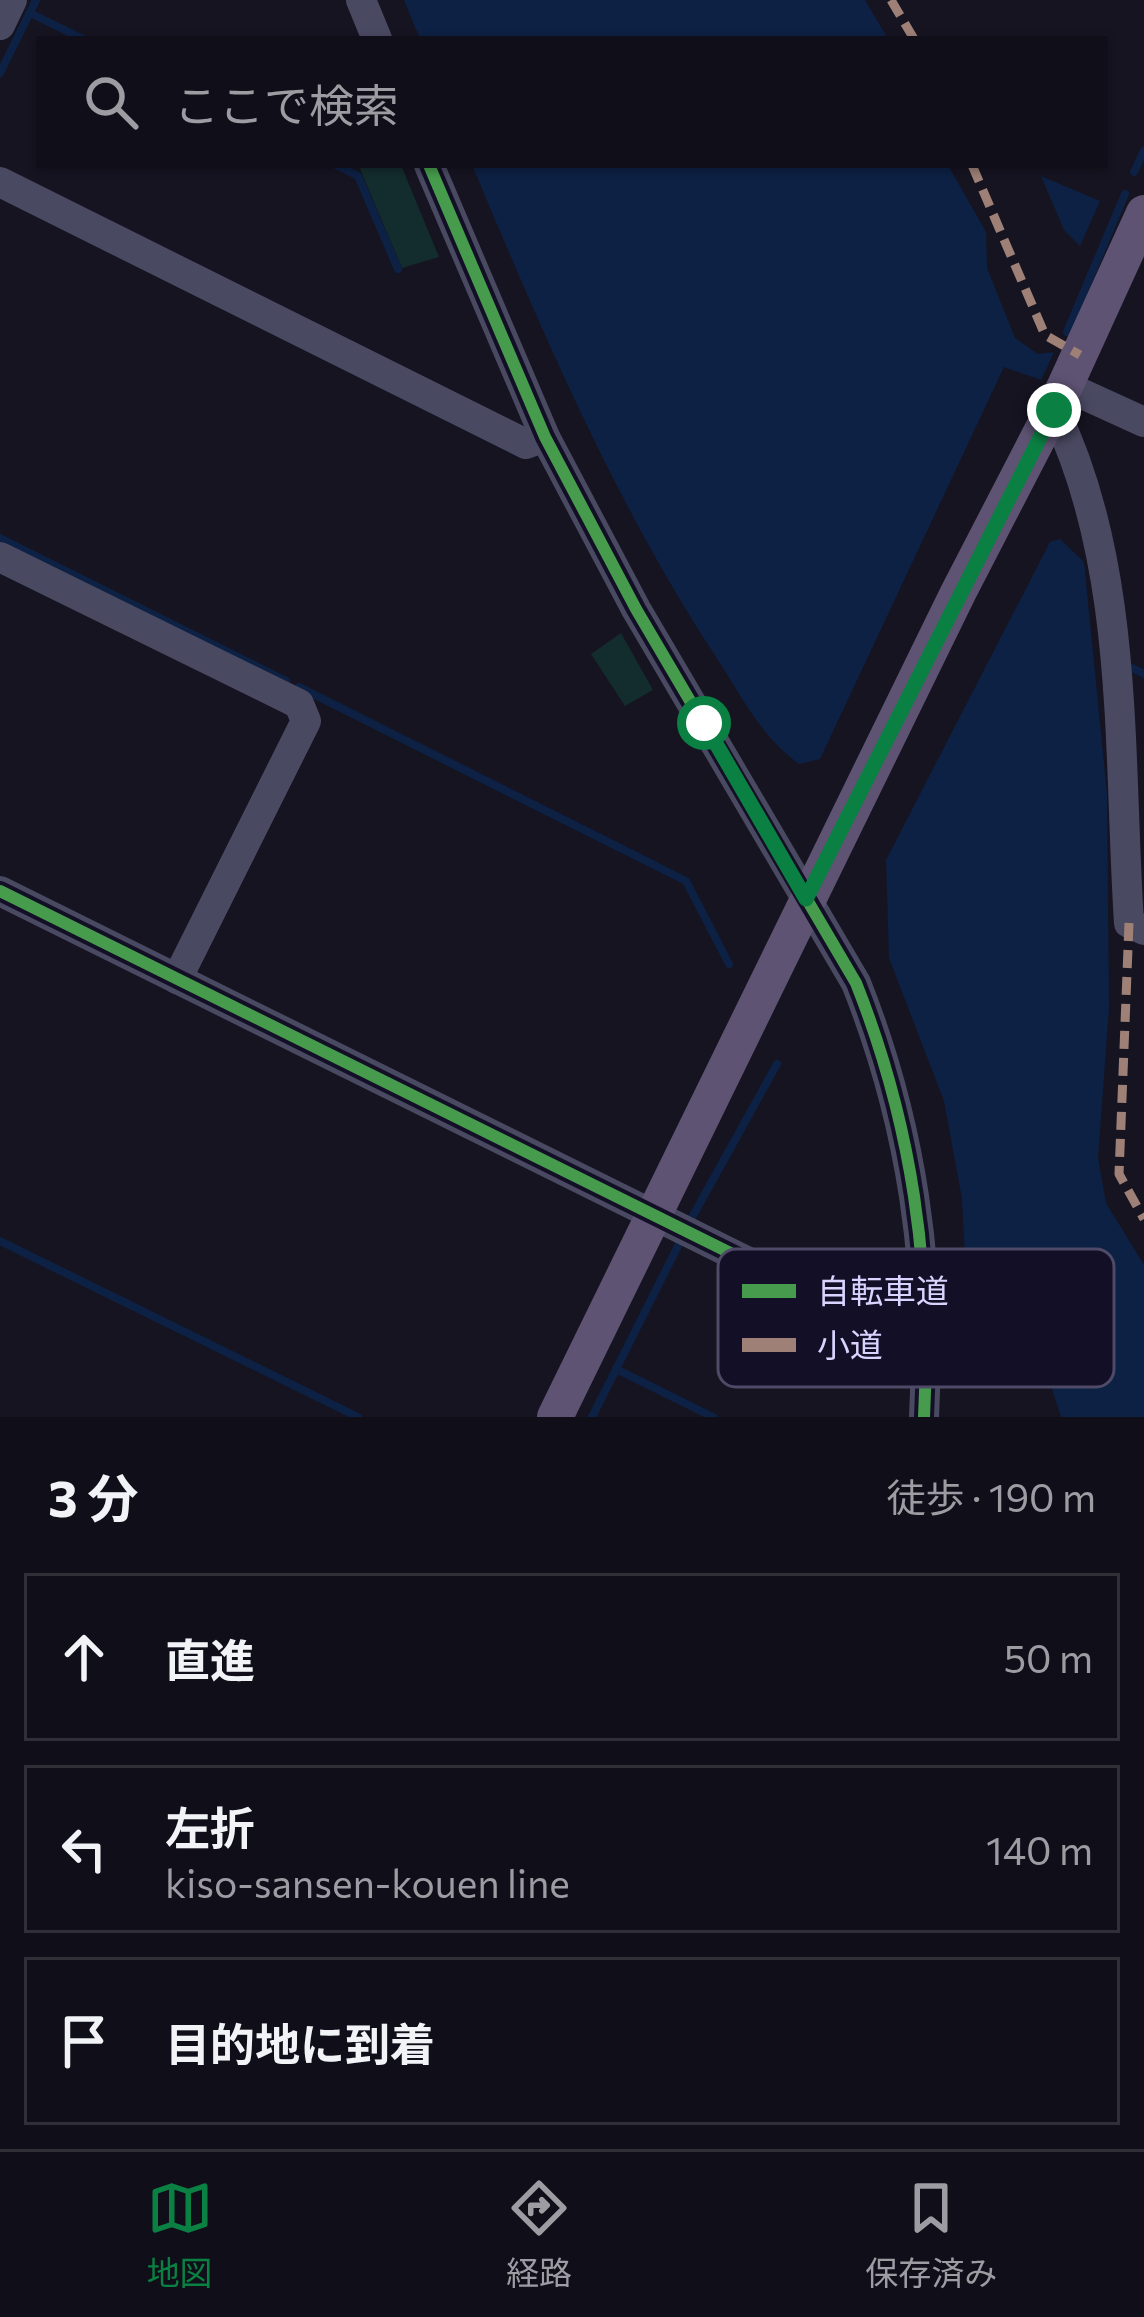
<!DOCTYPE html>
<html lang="ja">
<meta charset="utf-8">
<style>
:root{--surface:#100f19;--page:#1e1d26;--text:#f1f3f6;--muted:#9c9ca2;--line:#302f38;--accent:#0b8043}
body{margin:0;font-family:Commissioner,"Noto Sans JP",sans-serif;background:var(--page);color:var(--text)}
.stop{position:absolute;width:36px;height:36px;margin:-27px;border:9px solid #0b8043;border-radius:50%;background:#fff}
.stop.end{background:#0b8043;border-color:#fff;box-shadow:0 3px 12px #0008}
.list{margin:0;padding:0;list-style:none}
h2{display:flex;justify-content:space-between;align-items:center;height:156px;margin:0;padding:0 48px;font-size:51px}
h2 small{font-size:39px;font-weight:400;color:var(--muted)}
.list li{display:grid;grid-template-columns:78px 1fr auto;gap:36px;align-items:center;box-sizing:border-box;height:168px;margin:0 24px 24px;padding:0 24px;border:3px solid var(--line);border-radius:0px}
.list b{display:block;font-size:45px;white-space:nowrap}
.list p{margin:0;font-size:39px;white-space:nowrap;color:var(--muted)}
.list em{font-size:39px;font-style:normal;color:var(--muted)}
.icon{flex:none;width:66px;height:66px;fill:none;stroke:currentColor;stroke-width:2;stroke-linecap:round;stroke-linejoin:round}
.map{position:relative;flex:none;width:1144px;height:1417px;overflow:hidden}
.search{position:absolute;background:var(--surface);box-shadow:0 3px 9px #0004;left:36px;right:36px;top:36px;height:132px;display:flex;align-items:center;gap:30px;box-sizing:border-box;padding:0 42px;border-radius:0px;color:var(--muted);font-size:45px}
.sheet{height:732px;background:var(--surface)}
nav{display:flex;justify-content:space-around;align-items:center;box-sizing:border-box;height:168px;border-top:3px solid var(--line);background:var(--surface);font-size:33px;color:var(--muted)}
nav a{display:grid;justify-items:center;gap:6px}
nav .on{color:var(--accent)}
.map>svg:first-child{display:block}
</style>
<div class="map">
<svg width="1144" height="1417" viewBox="0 0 1144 1417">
<rect width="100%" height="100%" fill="#161421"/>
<g fill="#132c2d">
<polygon points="365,165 401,165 439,257 402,268 360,169"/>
<polygon points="621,633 653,690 625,706 591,654"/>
</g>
<g fill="#0d2144">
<polygon points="404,0 865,0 888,39 420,39"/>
<path d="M472,165H948L986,232L987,268L1015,338L1038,354L1054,352L1041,380L1004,367L820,759L799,764C761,737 741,695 716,657C615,503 543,334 472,165Z"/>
<polygon points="1041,176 1100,201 1080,246 1064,230"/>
<polygon points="1060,539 1084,562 1107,794 1109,1008 1098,1158 1106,1203 1144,1265 1144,1417 1061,1417 1035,1336 1045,1297 1015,1284 998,1298 967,1298 962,1199 944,1101 889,958 886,860 1050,542"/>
</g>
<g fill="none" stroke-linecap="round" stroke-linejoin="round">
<g stroke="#0d2144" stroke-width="8">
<polyline points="30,13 83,39"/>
<polyline points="0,73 36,0"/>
<polyline points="336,165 358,176 398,269"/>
<polyline points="1134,172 1144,151"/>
<polyline points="1067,332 1125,194"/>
<polyline points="0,538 286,681"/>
<polyline points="1126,665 1144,674"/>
<polyline points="299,687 686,881 729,964"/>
<polyline points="690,1221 777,1064"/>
<polyline points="0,1241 358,1417"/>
<polyline points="616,1369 713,1417"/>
<polyline points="592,1417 680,1242"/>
</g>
<g stroke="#4a4962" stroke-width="30">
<polyline points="361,0 377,39"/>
<polyline points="0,25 12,0"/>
<path d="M429,165L545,437L636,609L856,983C912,1124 932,1266 924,1417"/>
<polyline points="0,182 526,444 545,437"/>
<polyline points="1065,386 1144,422"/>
<path d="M1054,410C1130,566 1118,753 1129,923L1144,930"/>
<polyline points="0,557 299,704 306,721 177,979"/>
<polyline points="0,891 928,1351"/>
</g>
<polyline stroke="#5e5373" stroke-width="36" points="555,1417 958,593 1065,386 1144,213"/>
<g stroke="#9e8076" stroke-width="9" stroke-dasharray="18 9" stroke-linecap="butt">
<polyline points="891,0 914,39"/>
<polyline points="972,165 1045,335 1080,355"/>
<polyline points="1129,923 1119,1174 1144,1219"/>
</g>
<g stroke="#130f26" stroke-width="20">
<g id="cycleway">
<path d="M429,165L545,437L636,609L856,983C912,1124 932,1266 924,1417"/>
<polyline points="0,891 928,1351"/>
</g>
</g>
<use href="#cycleway" stroke="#469c4c" stroke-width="12"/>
</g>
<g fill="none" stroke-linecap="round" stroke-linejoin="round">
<polyline stroke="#0b8043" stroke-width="15" points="704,723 806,899 1054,410"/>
</g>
<rect x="718" y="1249" width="396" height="138" rx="18" fill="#130f26" stroke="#4e4a67" stroke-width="3"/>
<rect x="742" y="1284" width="54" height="14" fill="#469c4c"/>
<rect x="742" y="1338" width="54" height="14" fill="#9e8076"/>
<g font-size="33" fill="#d9d4ff">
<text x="817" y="1303">自転車道</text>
<text x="817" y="1357">小道</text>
</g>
</svg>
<div class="stop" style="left:704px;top:723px"></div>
<div class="stop end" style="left:1054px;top:410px"></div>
<div class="search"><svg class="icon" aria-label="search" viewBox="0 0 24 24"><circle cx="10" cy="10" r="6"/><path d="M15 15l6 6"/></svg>ここで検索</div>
</div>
<section class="sheet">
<h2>3 分<small>徒歩 · 190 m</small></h2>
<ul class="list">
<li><svg class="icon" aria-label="ahead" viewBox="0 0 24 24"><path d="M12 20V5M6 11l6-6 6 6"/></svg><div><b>直進</b></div><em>50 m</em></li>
<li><svg class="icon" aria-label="left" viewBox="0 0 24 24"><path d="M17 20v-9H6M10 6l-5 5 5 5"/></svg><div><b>左折</b><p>kiso-sansen-kouen line</p></div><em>140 m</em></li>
<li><svg class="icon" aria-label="arrive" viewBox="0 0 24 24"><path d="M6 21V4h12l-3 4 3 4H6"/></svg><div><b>目的地に到着</b></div></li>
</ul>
</section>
<nav>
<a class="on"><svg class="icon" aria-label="map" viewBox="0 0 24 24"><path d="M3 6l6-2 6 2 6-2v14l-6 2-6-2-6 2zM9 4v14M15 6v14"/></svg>地図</a>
<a><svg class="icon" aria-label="directions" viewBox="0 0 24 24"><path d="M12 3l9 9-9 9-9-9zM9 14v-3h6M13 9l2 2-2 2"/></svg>経路</a>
<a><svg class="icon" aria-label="saved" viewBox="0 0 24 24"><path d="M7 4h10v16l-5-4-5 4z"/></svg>保存済み</a>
</nav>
